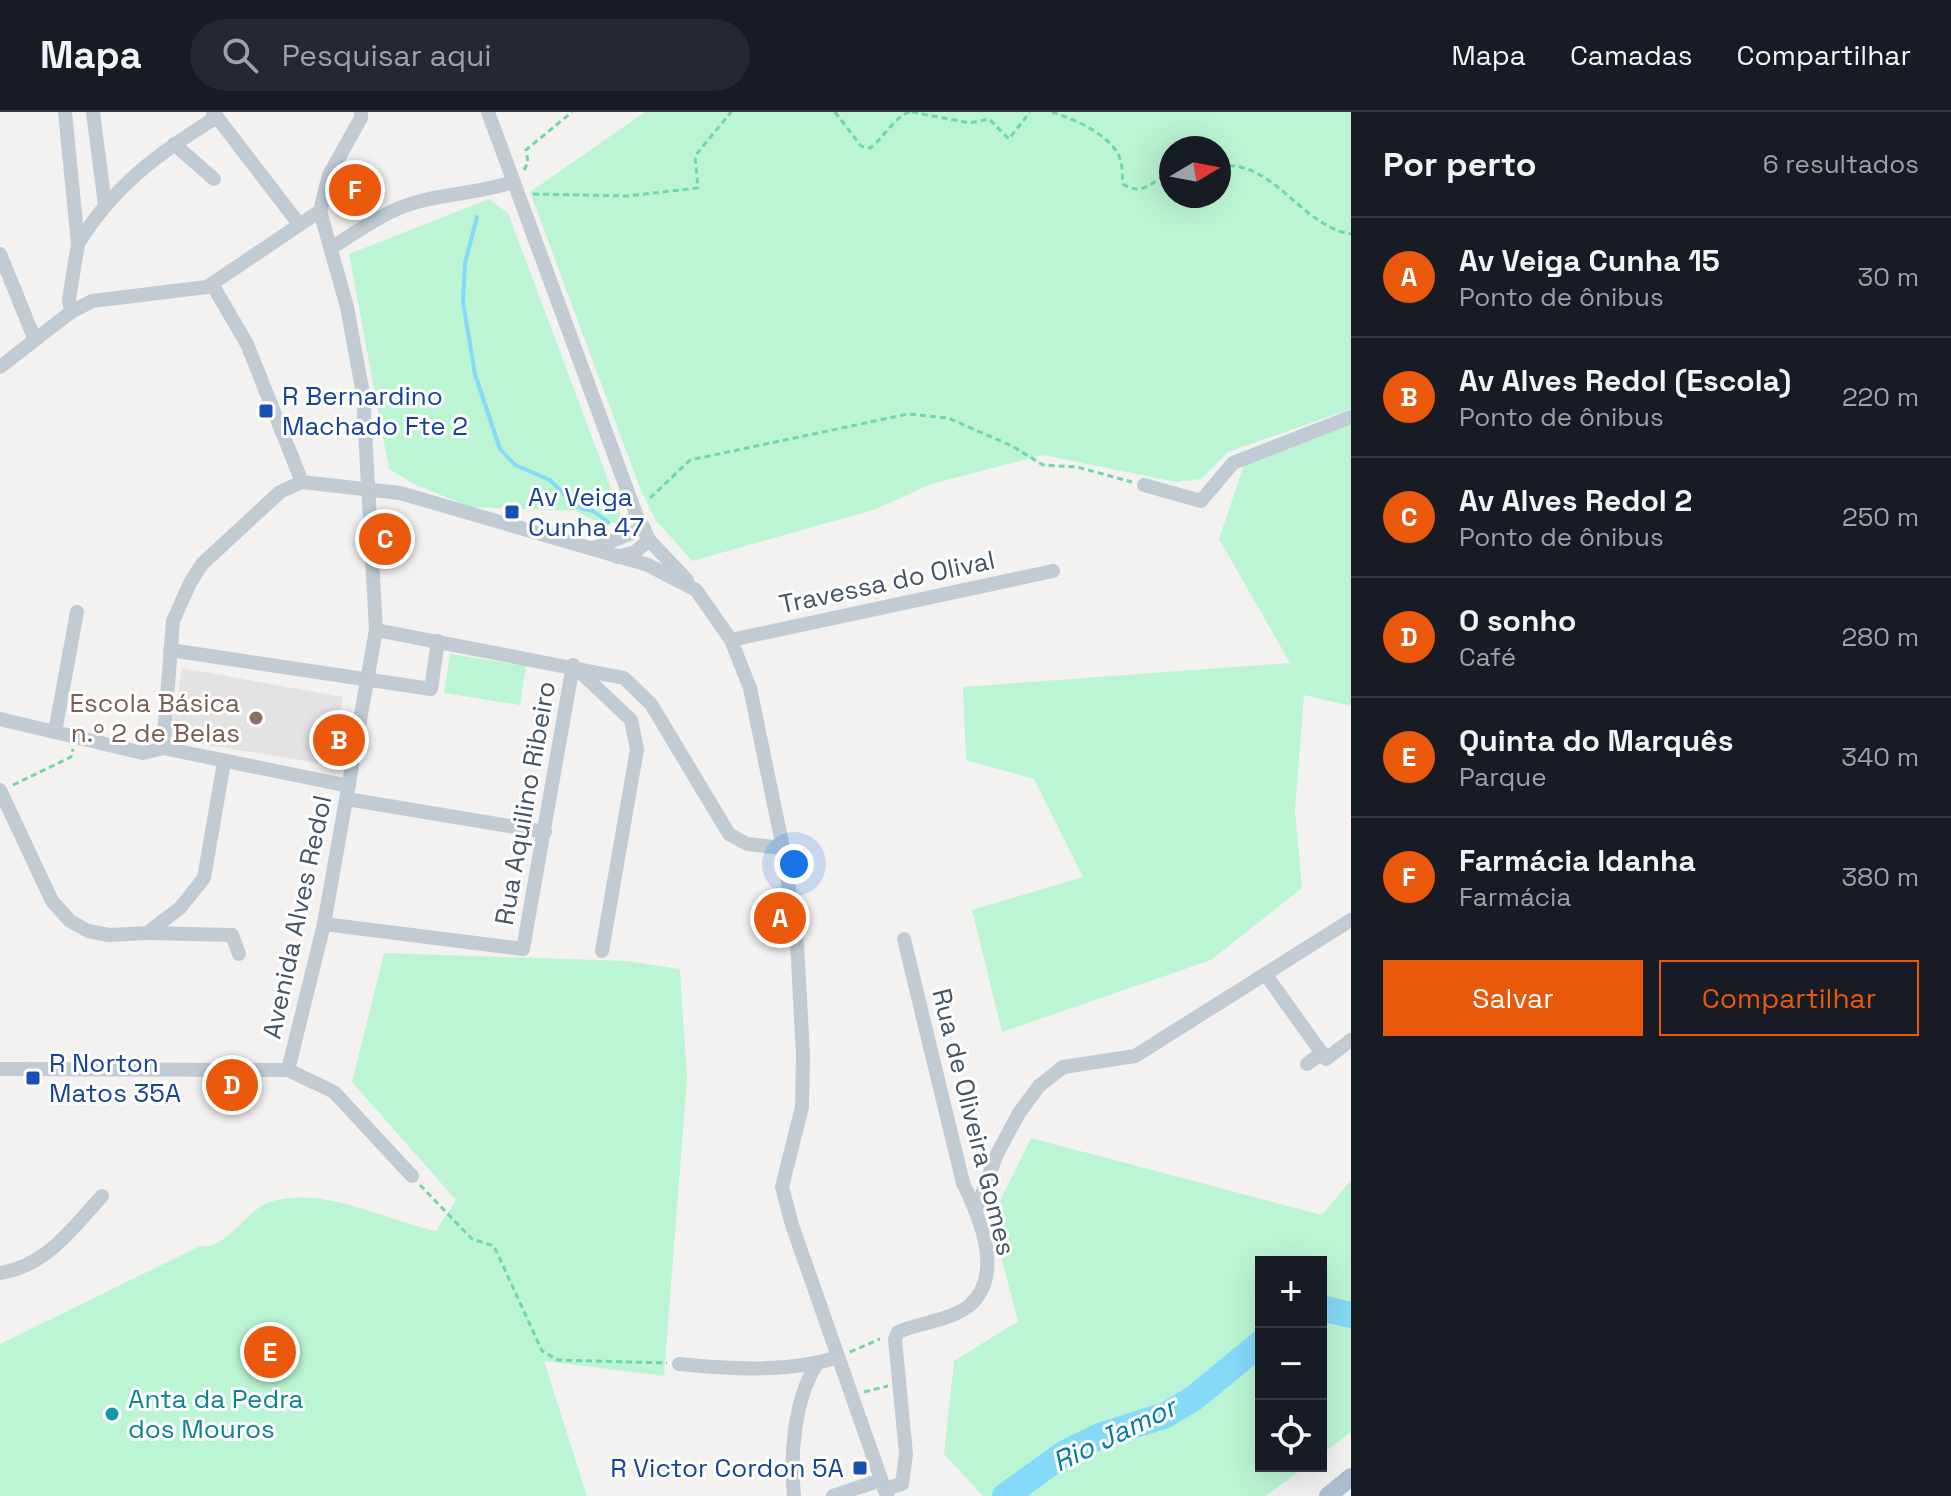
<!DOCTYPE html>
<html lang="pt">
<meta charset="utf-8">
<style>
:root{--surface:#171b24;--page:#242831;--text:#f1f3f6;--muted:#9ea1a6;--line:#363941;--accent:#ea580c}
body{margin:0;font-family:"Space Grotesk",sans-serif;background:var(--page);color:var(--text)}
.controls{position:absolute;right:24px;bottom:24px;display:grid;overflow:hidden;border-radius:0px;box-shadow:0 8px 32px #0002}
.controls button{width:72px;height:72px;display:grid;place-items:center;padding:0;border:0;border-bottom:2px solid var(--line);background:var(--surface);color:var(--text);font:40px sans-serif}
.compass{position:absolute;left:1159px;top:24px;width:72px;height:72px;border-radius:50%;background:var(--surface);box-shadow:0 8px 32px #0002;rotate:80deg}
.you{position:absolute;left:794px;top:752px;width:28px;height:28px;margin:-20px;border:6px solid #fff;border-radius:50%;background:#1a73e8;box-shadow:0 0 0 12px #1a73e833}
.badge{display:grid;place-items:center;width:52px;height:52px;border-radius:50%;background:var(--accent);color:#fff;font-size:26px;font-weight:700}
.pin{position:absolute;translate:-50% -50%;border:4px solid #fff;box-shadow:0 2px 8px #0006}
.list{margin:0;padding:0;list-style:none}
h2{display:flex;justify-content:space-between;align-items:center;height:104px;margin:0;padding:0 32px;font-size:34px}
h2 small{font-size:26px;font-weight:400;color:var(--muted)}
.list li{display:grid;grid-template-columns:52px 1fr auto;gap:24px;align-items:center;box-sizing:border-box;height:120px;padding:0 32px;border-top:2px solid var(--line)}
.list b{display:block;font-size:30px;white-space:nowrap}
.list p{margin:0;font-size:26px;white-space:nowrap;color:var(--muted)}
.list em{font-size:26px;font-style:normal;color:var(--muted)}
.actions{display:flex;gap:16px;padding:24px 32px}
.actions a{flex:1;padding:18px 0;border:2px solid var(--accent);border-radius:0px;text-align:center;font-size:28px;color:var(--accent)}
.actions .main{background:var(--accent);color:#fff}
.icon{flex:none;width:44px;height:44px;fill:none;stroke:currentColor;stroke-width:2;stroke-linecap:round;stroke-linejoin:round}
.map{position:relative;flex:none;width:1351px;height:1384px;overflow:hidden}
header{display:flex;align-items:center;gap:48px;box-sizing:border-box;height:112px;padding:0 40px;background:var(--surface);border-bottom:2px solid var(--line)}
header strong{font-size:38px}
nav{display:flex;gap:44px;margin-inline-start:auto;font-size:28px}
.search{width:560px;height:72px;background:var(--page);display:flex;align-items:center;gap:20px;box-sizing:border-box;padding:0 28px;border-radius:44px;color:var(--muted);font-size:30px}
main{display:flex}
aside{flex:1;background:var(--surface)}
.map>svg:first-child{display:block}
</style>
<header>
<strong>Mapa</strong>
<div class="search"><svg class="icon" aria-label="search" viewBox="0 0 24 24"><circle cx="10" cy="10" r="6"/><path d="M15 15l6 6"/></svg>Pesquisar aqui</div>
<nav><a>Mapa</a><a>Camadas</a><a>Compartilhar</a></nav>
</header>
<main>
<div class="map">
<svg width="1351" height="1384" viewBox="0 0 1351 1384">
<rect width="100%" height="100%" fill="#f4f1f1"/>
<polygon fill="#e5e2e3" points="182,556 343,585 331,653 170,627"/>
<g fill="#bcf5d4" fill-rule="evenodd">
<path d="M645,0H1351V297L1228,340L1201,367L1176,370L1043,343L931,372L876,397L692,449L655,407L640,376L530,80ZM1171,36H1219V84H1171Z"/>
<polygon points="489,87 508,101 620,400 619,414 612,410 607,415 576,399 470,395 414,372 389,357 349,142"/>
<polygon points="1351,311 1351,594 1304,583 1295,698 1302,776 1211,848 1002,920 972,798 1083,765 1034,667 966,648 963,575 1290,551 1219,427 1244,353"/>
<polygon points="450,542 526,554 520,593 444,581"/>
<path d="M384,841L627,849L680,857L687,967L664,1264L544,1249L587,1384H0V1232L200,1134C226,1139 246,1098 269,1090C323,1073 384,1108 436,1119L456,1088L352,970Z"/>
<polygon points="1031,1026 1322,1103 1351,1068 1351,1320 1321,1343 1321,1150 1261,1150 1261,1354 1306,1354 1266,1384 983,1384 944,1342 954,1249 1018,1209 991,1107"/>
</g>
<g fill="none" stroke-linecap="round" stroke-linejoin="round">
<polyline stroke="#84daf7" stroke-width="4" points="477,105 465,151 463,190 475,262 500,337 515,353 550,368 577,395 593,399 608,410"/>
<g stroke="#84daf7" stroke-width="26">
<polyline points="1321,1196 1351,1203"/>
<polyline points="1005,1384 1065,1341 1100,1324 1166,1303 1194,1286 1261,1231"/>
</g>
<g stroke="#6fd7a8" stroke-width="3" stroke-dasharray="6 4" stroke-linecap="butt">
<path d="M835,0L861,34L870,36C883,27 896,3 910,0"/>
<polyline points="912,0 970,11 989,7 1009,27 1030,0"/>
<path d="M1052,0C1074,7 1112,23 1120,47C1123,54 1122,65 1123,72C1143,86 1154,67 1171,60"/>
<path d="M1219,54C1274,47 1300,114 1351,122"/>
<polyline points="524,58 528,50 526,38 572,0"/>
<polyline points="533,82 627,84 698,76 695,44 731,0"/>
<polyline points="650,386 690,348 908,302 948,306 1012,334 1043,353 1077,355 1132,370"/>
<polyline points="13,673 71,645 73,637"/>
<polyline points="420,1073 472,1127 494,1134 542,1239 558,1248 667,1251"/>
<polyline points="850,1240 880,1227"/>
<polyline points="864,1280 888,1274"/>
</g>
<g stroke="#c0cbd4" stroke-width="14">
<polyline points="65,0 78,132 69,187 71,200"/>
<polyline points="93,0 105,93"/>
<polyline points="213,0 299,112"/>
<polyline points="488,0 636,402 649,428 687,468"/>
<polyline points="174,32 214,67"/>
<path d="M78,132C113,74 160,40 217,5"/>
<path d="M331,136C352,123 374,107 397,97C434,81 475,83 513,70"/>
<polyline points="0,142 35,228"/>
<polyline points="212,172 247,232 302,370"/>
<polyline points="0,255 71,200 92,189 207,175 320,99"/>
<polyline points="1144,373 1201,389 1233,351 1351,305"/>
<polyline points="592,437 644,416"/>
<polyline points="617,445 635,440 649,428"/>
<polyline points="376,518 624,566 651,592 729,722 747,732 783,736"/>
<polyline points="731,528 1053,459"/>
<polyline points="170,538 431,577 438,529"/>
<polyline points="576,556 631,608 637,637 602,839"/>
<polyline points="0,607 143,641 163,636 349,674"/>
<polyline points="55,620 77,500"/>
<polyline points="163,636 173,509 190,471 202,452 280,380 302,370 400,381 648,453 696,478 731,528 750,576 783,736 797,831 803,943 802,995 782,1075 792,1113 887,1384"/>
<polyline points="0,678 52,789 70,809 88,819 109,823 147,821 180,796 204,766 224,650"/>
<polyline points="347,687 545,720"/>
<polyline points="324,812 523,837 573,553"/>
<polyline points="147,821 232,823 239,842"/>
<polyline points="1266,863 1326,947 1351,928"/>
<polyline points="1307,952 1322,941"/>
<polyline points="0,957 288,958 334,980 412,1064"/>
<polyline points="288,958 324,812 376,518 363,282 347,195 320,99 329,63 361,6 361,0"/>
<polyline points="976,1098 997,1042 1019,1001 1039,974 1063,955 1135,944 1351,808"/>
<path d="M0,1161C46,1154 72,1117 102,1084"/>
<path d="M679,1252C730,1257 789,1261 838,1245"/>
<path d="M884,1377L902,1372L906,1342L895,1227L898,1220C919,1211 951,1208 969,1194C1005,1163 980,1106 963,1071L904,827"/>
<path d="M794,1384C790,1342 794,1287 817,1252"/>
<polyline points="833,1384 881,1368"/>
</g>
<polyline stroke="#aebfd3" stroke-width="18" points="1328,1384 1351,1365"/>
</g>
<g fill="#1a4fb4" stroke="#fff" stroke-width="3">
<rect x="258" y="291" width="16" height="16" rx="4"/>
<rect x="504" y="392" width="16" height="16" rx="4"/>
<rect x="25" y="958" width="16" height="16" rx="4"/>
<rect x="852" y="1348" width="16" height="16" rx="4"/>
</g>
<circle fill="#8d6e63" stroke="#fff" stroke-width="3" cx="256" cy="606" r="8"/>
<circle fill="#0f9aa8" stroke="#fff" stroke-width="3" cx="112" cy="1302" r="8"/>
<g text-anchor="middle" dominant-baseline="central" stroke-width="6" stroke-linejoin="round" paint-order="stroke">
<g font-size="26" fill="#164399" stroke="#fff" text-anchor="start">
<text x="282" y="284">R Bernardino<tspan x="282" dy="30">Machado Fte 2</tspan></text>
<text x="528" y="385">Av Veiga<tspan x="528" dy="30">Cunha 47</tspan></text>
<text x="49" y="951">R Norton<tspan x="49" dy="30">Matos 35A</tspan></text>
<text x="844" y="1356" text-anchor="end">R Victor Cordon 5A</text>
</g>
<g font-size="26" fill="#465361" stroke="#fff">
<text transform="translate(887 470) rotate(-12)">Travessa do Olival</text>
<text transform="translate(525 691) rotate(-80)">Rua Aquilino Ribeiro</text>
<text transform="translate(297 805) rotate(-78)">Avenida Alves Redol</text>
<text transform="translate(974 1010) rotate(76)">Rua de Oliveira Gomes</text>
</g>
<g font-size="26" fill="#785e54" stroke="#fff" text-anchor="end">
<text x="240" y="591">Escola Básica<tspan x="240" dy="30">n.º 2 de Belas</tspan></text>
</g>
<g font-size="26" fill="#0d838f" stroke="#fff" text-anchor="start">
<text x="128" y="1287">Anta da Pedra<tspan x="128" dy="30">dos Mouros</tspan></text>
</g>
<g font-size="28" font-style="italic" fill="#037aa2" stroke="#fff">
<text transform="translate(1114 1322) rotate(-26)">Rio Jamor</text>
</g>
</g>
</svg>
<div class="controls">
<button>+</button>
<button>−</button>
<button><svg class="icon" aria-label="locate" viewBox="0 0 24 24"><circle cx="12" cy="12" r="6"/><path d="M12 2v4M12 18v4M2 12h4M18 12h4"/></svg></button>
</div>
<svg class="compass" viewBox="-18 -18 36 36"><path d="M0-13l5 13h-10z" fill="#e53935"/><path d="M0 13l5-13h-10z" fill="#9ea1a6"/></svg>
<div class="you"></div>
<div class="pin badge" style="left:780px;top:806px">A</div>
<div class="pin badge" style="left:339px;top:628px">B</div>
<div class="pin badge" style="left:385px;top:427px">C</div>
<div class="pin badge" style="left:232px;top:973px">D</div>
<div class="pin badge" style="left:270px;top:1240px">E</div>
<div class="pin badge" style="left:355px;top:78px">F</div>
</div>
<aside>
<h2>Por perto<small>6 resultados</small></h2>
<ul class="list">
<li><span class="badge">A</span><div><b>Av Veiga Cunha 15</b><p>Ponto de ônibus</p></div><em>30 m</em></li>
<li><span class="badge">B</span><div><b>Av Alves Redol (Escola)</b><p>Ponto de ônibus</p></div><em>220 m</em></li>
<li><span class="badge">C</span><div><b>Av Alves Redol 2</b><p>Ponto de ônibus</p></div><em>250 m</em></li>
<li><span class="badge">D</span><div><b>O sonho</b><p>Café</p></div><em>280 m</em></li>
<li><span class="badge">E</span><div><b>Quinta do Marquês</b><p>Parque</p></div><em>340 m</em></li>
<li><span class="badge">F</span><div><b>Farmácia Idanha</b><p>Farmácia</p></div><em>380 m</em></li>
</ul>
<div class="actions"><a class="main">Salvar</a><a>Compartilhar</a></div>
</aside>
</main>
